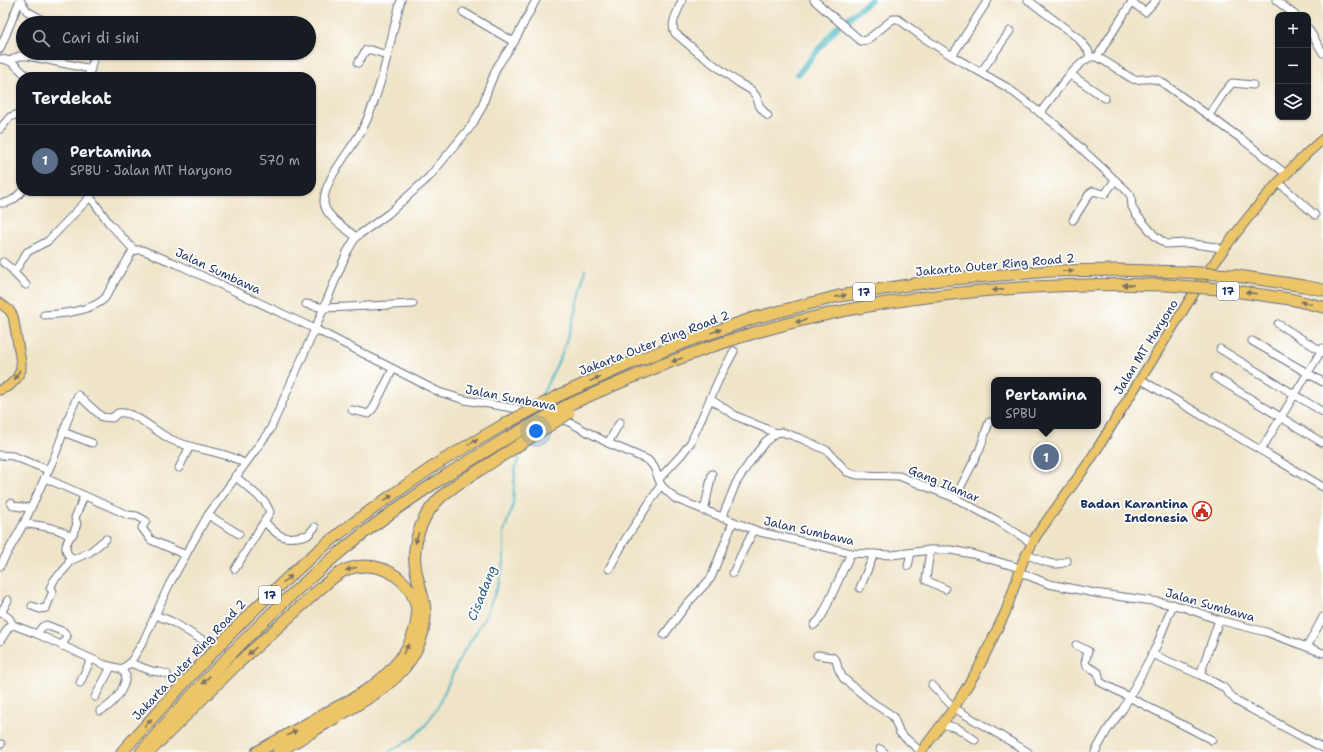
<!DOCTYPE html>
<html lang="id">
<meta charset="utf-8">
<style>
:root{--surface:#171b24;--page:#242831;--text:#f1f3f6;--muted:#9ea1a6;--line:#363941;--accent:#2563eb}
body{margin:0;font-family:"Shantell Sans",sans-serif;background:var(--page);color:var(--text)}
.controls{position:absolute;right:12px;top:12px;display:grid;overflow:hidden;border-radius:8px;box-shadow:0 1px 3px #0004}
.controls button{width:36px;height:36px;display:grid;place-items:center;padding:0;border:0;border-bottom:1px solid var(--line);background:var(--surface);color:var(--text);font:20px sans-serif}
.you{position:absolute;left:536px;top:431px;width:14px;height:14px;margin:-10px;border:3px solid #fff;border-radius:50%;background:#1a73e8;box-shadow:0 0 0 6px #1a73e833}
.badge{display:grid;place-items:center;width:26px;height:26px;border-radius:50%;background:var(--accent);color:#fff;font-size:13px;font-weight:700}
.pin{position:absolute;translate:-50% -50%;border:2px solid #fff;box-shadow:0 1px 4px #0006}
.popup{position:absolute;left:991px;top:377px;width:110px;height:52px;box-sizing:border-box;display:grid;place-content:center;border-radius:8px;background:var(--surface);filter:drop-shadow(0 1px 3px #0005);font-size:13px;white-space:nowrap;color:var(--muted)}
.popup b{font-size:15px;color:var(--text)}
.popup::after{content:'';position:absolute;left:50%;top:100%;margin-left:-8px;border:8px solid transparent;border-top-color:var(--surface)}
.list{margin:0;padding:0;list-style:none}
h2{display:flex;justify-content:space-between;align-items:center;height:52px;margin:0;padding:0 16px;font-size:17px}
h2 small{font-size:13px;font-weight:400;color:var(--muted)}
.list li{display:grid;grid-template-columns:26px 1fr auto;gap:12px;align-items:center;box-sizing:border-box;height:72px;padding:0 16px;border-top:1px solid var(--line)}
.list b{display:block;font-size:15px;white-space:nowrap}
.list p{margin:0;font-size:13px;white-space:nowrap;color:var(--muted)}
.list em{font-size:13px;font-style:normal;color:var(--muted)}
.icon{flex:none;width:22px;height:22px;fill:none;stroke:currentColor;stroke-width:2;stroke-linecap:round;stroke-linejoin:round}
.map{position:relative;flex:none;width:1323px;height:752px;overflow:hidden}
.search{position:absolute;background:var(--surface);box-shadow:0 1px 3px #0004;left:16px;top:16px;width:300px;height:44px;display:flex;align-items:center;gap:10px;box-sizing:border-box;padding:0 14px;border-radius:22px;color:var(--muted);font-size:15px}
.panel{position:absolute;background:var(--surface);box-shadow:0 1px 3px #0004;left:16px;top:72px;width:300px;height:124px;border-radius:16px}
.map>svg:first-child{display:block}
</style>
<div class="map">
<svg width="1323" height="752" viewBox="0 0 1323 752">
<rect width="100%" height="100%" fill="#fff"/>
<filter id="ink" filterUnits="userSpaceOnUse"><feTurbulence type="fractalNoise" baseFrequency=".025" numOctaves="2"/><feDisplacementMap in="SourceGraphic" scale="8" xChannelSelector="R" yChannelSelector="G"/><feConvolveMatrix kernelMatrix="1 2 1 2 8 2 1 2 1" color-interpolation-filters="sRGB"/></filter>
<filter id="wash" filterUnits="userSpaceOnUse"><feTurbulence type="fractalNoise" baseFrequency=".012" numOctaves="4" result="noise"/><feDisplacementMap in="SourceGraphic" scale="16" xChannelSelector="R" yChannelSelector="G"/><feGaussianBlur stdDeviation="0.9" result="paint"/><feColorMatrix in="noise" values="0 0 0 0 0 0 0 0 0 0 0 0 0 0 0 0 0 1.4 0 .05"/><feComposite in="paint" operator="in"/></filter>
<g filter="url(#wash)">
<rect width="100%" height="100%" fill="#efe4c8"/>
<g fill="none" stroke-linecap="round" stroke-linejoin="round">
<g stroke="#47b6c0" stroke-width="2">
<polyline points="539,401 561,356 577,309 585,269"/>
<polyline points="389,752 411,739 425,726 437,708 461,656 485,618 499,582 504,563 504,531 513,506 515,470 522,448"/>
</g>
<g stroke="#47b6c0" stroke-width="6">
<polyline points="842,23 871,0"/>
<polyline points="798,74 838,26"/>
</g>
</g>
</g>
<g filter="url(#ink)">
<g fill="none" stroke-linecap="round" stroke-linejoin="round">
<g stroke="#656e83" stroke-width="9">
<g id="minor">
<polyline points="20,0 27,11 48,23"/>
<path d="M682,0C679,10 669,24 675,33L701,55L739,83L751,90L756,96L760,107L768,116"/>
<polyline points="814,0 861,41 867,40 893,19 898,19 921,36 952,56 1008,88 1056,125 1127,191 1131,196 1132,207 1136,214 1155,236 1162,241 1166,244 1186,243 1216,247 1223,251"/>
<polyline points="1028,0 1078,38 1088,50 1090,57"/>
<polyline points="1276,0 1295,15"/>
<polyline points="1132,2 1145,12 1156,0"/>
<polyline points="463,12 514,42"/>
<polyline points="1308,28 1323,53"/>
<polyline points="0,49 20,0"/>
<polyline points="952,56 988,0"/>
<polyline points="1097,57 1133,0"/>
<path d="M0,59C14,59 19,71 29,77"/>
<polyline points="10,61 19,56 28,56 91,69"/>
<polyline points="358,63 366,50 371,50 387,55"/>
<polyline points="981,72 1010,31"/>
<polyline points="1070,74 1105,98"/>
<polyline points="88,77 95,53"/>
<path d="M1040,113C1049,102 1081,54 1095,57C1103,58 1123,74 1133,79C1142,81 1151,76 1160,81L1243,140L1286,174"/>
<polyline points="1209,115 1222,95 1232,83 1253,85"/>
<polyline points="0,129 10,117 21,113"/>
<polyline points="1278,182 1315,215"/>
<polyline points="86,191 109,223 134,250"/>
<path d="M0,203C10,204 16,198 22,191"/>
<polyline points="1073,220 1090,193 1093,191 1103,194 1105,194 1115,180"/>
<path d="M356,237C347,229 324,216 324,202C323,180 353,148 363,128C383,88 389,43 401,0"/>
<polyline points="3,262 14,271"/>
<polyline points="26,285 14,273 27,252 48,241 90,197"/>
<polyline points="306,304 324,308 413,304"/>
<path d="M44,315C62,314 92,311 105,298L132,252L137,250H142L177,264L315,329L439,392L465,400L542,413L569,422L608,443L648,460L654,467L661,485L668,492L676,499L760,532L851,553L892,555L930,550H951L972,554L1020,568"/>
<polyline points="1278,324 1323,352"/>
<polyline points="1252,341 1323,382"/>
<polyline points="1220,349 1323,412"/>
<polyline points="1215,377 1323,443"/>
<polyline points="1140,379 1323,487"/>
<polyline points="710,399 736,416 776,433"/>
<polyline points="352,410 369,414 374,407 393,369"/>
<polyline points="63,432 92,443"/>
<polyline points="608,443 620,422"/>
<polyline points="1261,450 1323,348"/>
<polyline points="0,455 13,456 48,470"/>
<polyline points="179,468 190,446"/>
<polyline points="235,476 265,502 270,512 235,569"/>
<polyline points="45,478 128,515 137,516 146,521 142,528 151,540 186,555"/>
<polyline points="659,479 682,454 691,442 719,379 734,351"/>
<polyline points="955,498 980,449 989,422"/>
<polyline points="11,503 14,506 30,508"/>
<polyline points="704,511 712,474"/>
<polyline points="208,515 239,534"/>
<polyline points="722,518 736,483 750,462 765,442 776,433 782,432 802,439 828,451 847,472 857,475 899,476 955,498 996,520 1032,543"/>
<path d="M265,522C280,539 285,540 308,535L315,527"/>
<path d="M24,523C37,526 61,527 70,537C65,545 64,550 70,557C69,568 62,571 55,579C53,581 52,585 50,588L53,591L46,608L40,609L32,606"/>
<polyline points="70,537 73,534 77,524 75,518 84,496"/>
<polyline points="930,550 926,580 945,589"/>
<path d="M1026,554C1038,559 1055,569 1067,561"/>
<polyline points="70,561 90,552 106,539"/>
<path d="M0,566L24,523L54,458L71,411L78,395L102,417L112,418L118,413C136,411 155,432 170,439C194,451 222,450 244,463"/>
<polyline points="908,566 911,553"/>
<polyline points="609,569 625,540 661,485"/>
<polyline points="1019,572 1049,584 1095,593 1159,602 1183,607 1219,620 1266,632 1323,653"/>
<polyline points="733,573 742,553 754,530"/>
<polyline points="860,588 874,554"/>
<polyline points="0,612 9,618 13,625"/>
<polyline points="1,613 8,600"/>
<polyline points="155,615 171,621 197,637 208,642"/>
<polyline points="814,625 820,619 824,612 851,553"/>
<polyline points="37,634 42,627 46,625 64,632 67,636 62,646"/>
<polyline points="664,635 687,604 711,578 733,522"/>
<polyline points="0,641 9,627 13,625 37,634 105,665 122,669 130,663 143,642 169,585 208,515 270,430 315,329 347,252 356,237 388,214 429,177 472,125 482,107 488,89 497,67 514,42 536,0"/>
<polyline points="1076,645 1088,651 1085,663 1087,666 1098,672 1100,682 1212,740"/>
<polyline points="1307,647 1323,617"/>
<polyline points="1152,654 1200,675 1223,687 1236,701 1323,748"/>
<polyline points="817,655 832,657 836,660 838,668 843,678 873,703 893,716 900,733 921,752"/>
<polyline points="130,663 152,671 159,672 167,674"/>
<polyline points="1200,675 1219,620"/>
<polyline points="80,683 91,659"/>
<polyline points="932,685 954,708 1028,752"/>
<polyline points="95,697 111,667"/>
<path d="M100,711C113,705 124,691 126,676L122,669"/>
<polyline points="942,724 957,728 975,740"/>
<polyline points="0,744 1,744"/>
<polyline points="880,749 884,752"/>
<polyline points="1095,752 1108,729 1123,709 1157,645 1173,604"/>
</g>
</g>
<g stroke="#656e83" stroke-width="11">
<g id="major">
<polyline points="0,303 9,310 13,316 21,362 21,370 16,379 9,386 0,390"/>
<path d="M921,752L954,708L979,667L1006,611L1023,561L1036,536L1089,462L1202,280C1237,229 1276,179 1323,139"/>
</g>
</g>
<g stroke="#656e83" stroke-width="13">
<g id="highway">
<polyline points="1304,286 1323,290"/>
<polyline points="1290,299 1323,307"/>
<polyline points="560,395 631,363 693,339 754,318 839,296 940,280 1051,271 1116,270 1184,272"/>
<path d="M566,406C629,378 692,351 757,332C890,293 1030,282 1167,285"/>
<path d="M122,752C186,680 250,608 324,546C360,516 401,489 440,462"/>
<path d="M141,752C201,683 263,617 333,558C369,527 409,500 448,474"/>
<path d="M149,752L235,666L321,588C329,581 338,572 348,569C381,557 420,583 417,619C415,635 406,653 395,665C377,687 351,700 326,713C303,726 280,739 257,752"/>
<path d="M278,752C297,741 316,729 335,718C365,700 400,683 416,650C423,636 427,619 424,603C422,592 418,582 416,571C411,546 420,519 437,501C442,495 450,490 456,485"/>
</g>
</g>
<use href="#minor" stroke="#fff" stroke-width="7"/>
<use href="#major" stroke="#ecc569" stroke-width="9"/>
<use href="#highway" stroke="#ecc569" stroke-width="11"/>
<g stroke="#656e83" stroke-width="13" stroke-linecap="butt">
<g id="highway-bridge">
<polyline points="1184,272 1231,275 1304,286"/>
<polyline points="1167,285 1219,289 1290,299"/>
<polyline points="440,462 503,425 560,395"/>
<polyline points="448,474 509,437 566,406"/>
<polyline points="456,485 569,413"/>
</g>
</g>
<use href="#highway-bridge" stroke="#ecc569" stroke-width="11"/>
</g>
<defs><path id="oneway-solid" d="M-6-.8H1V-3.2L6.5 0L1 3.2V.8H-6Z"/></defs>
<g fill="#797263">
<use href="#oneway-solid" transform="translate(1068 271) rotate(-1)"/>
<use href="#oneway-solid" transform="translate(1128 285) rotate(-179)"/>
<use href="#oneway-solid" transform="translate(998 290) rotate(176)"/>
<use href="#oneway-solid" transform="translate(1251 293) rotate(-173)"/>
<use href="#oneway-solid" transform="translate(841 296) rotate(-11)"/>
<use href="#oneway-solid" transform="translate(1306 303) rotate(-167)"/>
<use href="#oneway-solid" transform="translate(801 321) rotate(166)"/>
<use href="#oneway-solid" transform="translate(716 331) rotate(-19)"/>
<use href="#oneway-solid" transform="translate(677 360) rotate(160)"/>
<use href="#oneway-solid" transform="translate(17 375) rotate(120)"/>
<use href="#oneway-solid" transform="translate(595 379) rotate(-24)"/>
<use href="#oneway-solid" transform="translate(473 442) rotate(-31)"/>
<use href="#oneway-solid" transform="translate(388 498) rotate(-35)"/>
<use href="#oneway-solid" transform="translate(417 538) rotate(106)"/>
<use href="#oneway-solid" transform="translate(351 569) rotate(164)"/>
<use href="#oneway-solid" transform="translate(287 579) rotate(-42)"/>
<use href="#oneway-solid" transform="translate(406 649) rotate(-59)"/>
<use href="#oneway-solid" transform="translate(252 651) rotate(138)"/>
<use href="#oneway-solid" transform="translate(206 680) rotate(133)"/>
<use href="#oneway-solid" transform="translate(148 723) rotate(-49)"/>
<use href="#oneway-solid" transform="translate(292 733) rotate(-29)"/>
</g>
</g>
<defs>
<g id="civic-ring" transform="scale(1)"><circle r="9.5" fill="#fff" stroke="#c8321e" stroke-width="1.5"/><path d="M-.6-6.5H3V-4.5H.6V-3L4-1V1h2V6H-6V1h2V-1L-.6-3ZM-1.2 2.5V6h2.4V2.5Z" fill="#c8321e"/></g>
</defs>
<g fill-rule="evenodd">
<use href="#civic-ring" x="1202" y="511"/>
</g>
<g text-anchor="middle" dominant-baseline="central" stroke-width="3.5" stroke-linejoin="round" paint-order="stroke">
<g fill="#fff" stroke="#5f6d8e" stroke-width="1">
<rect x="1217" y="282" width="22" height="18" rx="3"/>
<rect x="853" y="283" width="22" height="18" rx="3"/>
<rect x="259" y="586" width="22" height="18" rx="3"/>
</g>
<g font-size="11" font-weight="bold" fill="#1b2f5e">
<text x="1228" y="291">17</text>
<text x="864" y="292">17</text>
<text x="270" y="595">17</text>
</g>
<g font-size="12" fill="#1b2f5e" stroke="#fff">
<text transform="translate(995 265) rotate(-5)">Jakarta Outer Ring Road 2</text>
<text transform="translate(218 271) rotate(25)">Jalan Sumbawa</text>
<text transform="translate(654 343) rotate(-21)">Jakarta Outer Ring Road 2</text>
<text transform="translate(1146 347) rotate(-58)">Jalan MT Haryono</text>
<text transform="translate(511 398) rotate(11)">Jalan Sumbawa</text>
<text transform="translate(944 484) rotate(23)">Gang Ilamar</text>
<text transform="translate(809 531) rotate(13)">Jalan Sumbawa</text>
<text transform="translate(1210 605) rotate(16)">Jalan Sumbawa</text>
<text transform="translate(189 660) rotate(-47)">Jakarta Outer Ring Road 2</text>
</g>
<g font-size="12" font-weight="bold" fill="#1b2f5e" stroke="#fff" text-anchor="end">
<text x="1188" y="504">Badan Karantina<tspan x="1188" dy="14">Indonesia</tspan></text>
</g>
<g font-size="13" font-style="italic" fill="#2a5e80" stroke="#fff">
<text transform="translate(482 593) rotate(-68)">Cisadang</text>
</g>
</g>
</svg>
<div class="controls">
<button>+</button>
<button>−</button>
<button><svg class="icon" aria-label="layers" viewBox="0 0 24 24"><path d="M12 4l9 5-9 5-9-5zM3 14l9 5 9-5"/></svg></button>
</div>
<div class="you"></div>
<div class="pin badge" style="left:1046px;top:457px;background:#5c6f8a">1</div>
<div class="popup"><b>Pertamina</b>SPBU</div>
<div class="search"><svg class="icon" aria-label="search" viewBox="0 0 24 24"><circle cx="10" cy="10" r="6"/><path d="M15 15l6 6"/></svg>Cari di sini</div>
<section class="panel">
<h2>Terdekat<small></small></h2>
<ul class="list">
<li><span class="badge" style="background:#5c6f8a">1</span><div><b>Pertamina</b><p>SPBU · Jalan MT Haryono</p></div><em>570 m</em></li>
</ul>
</section>
</div>
